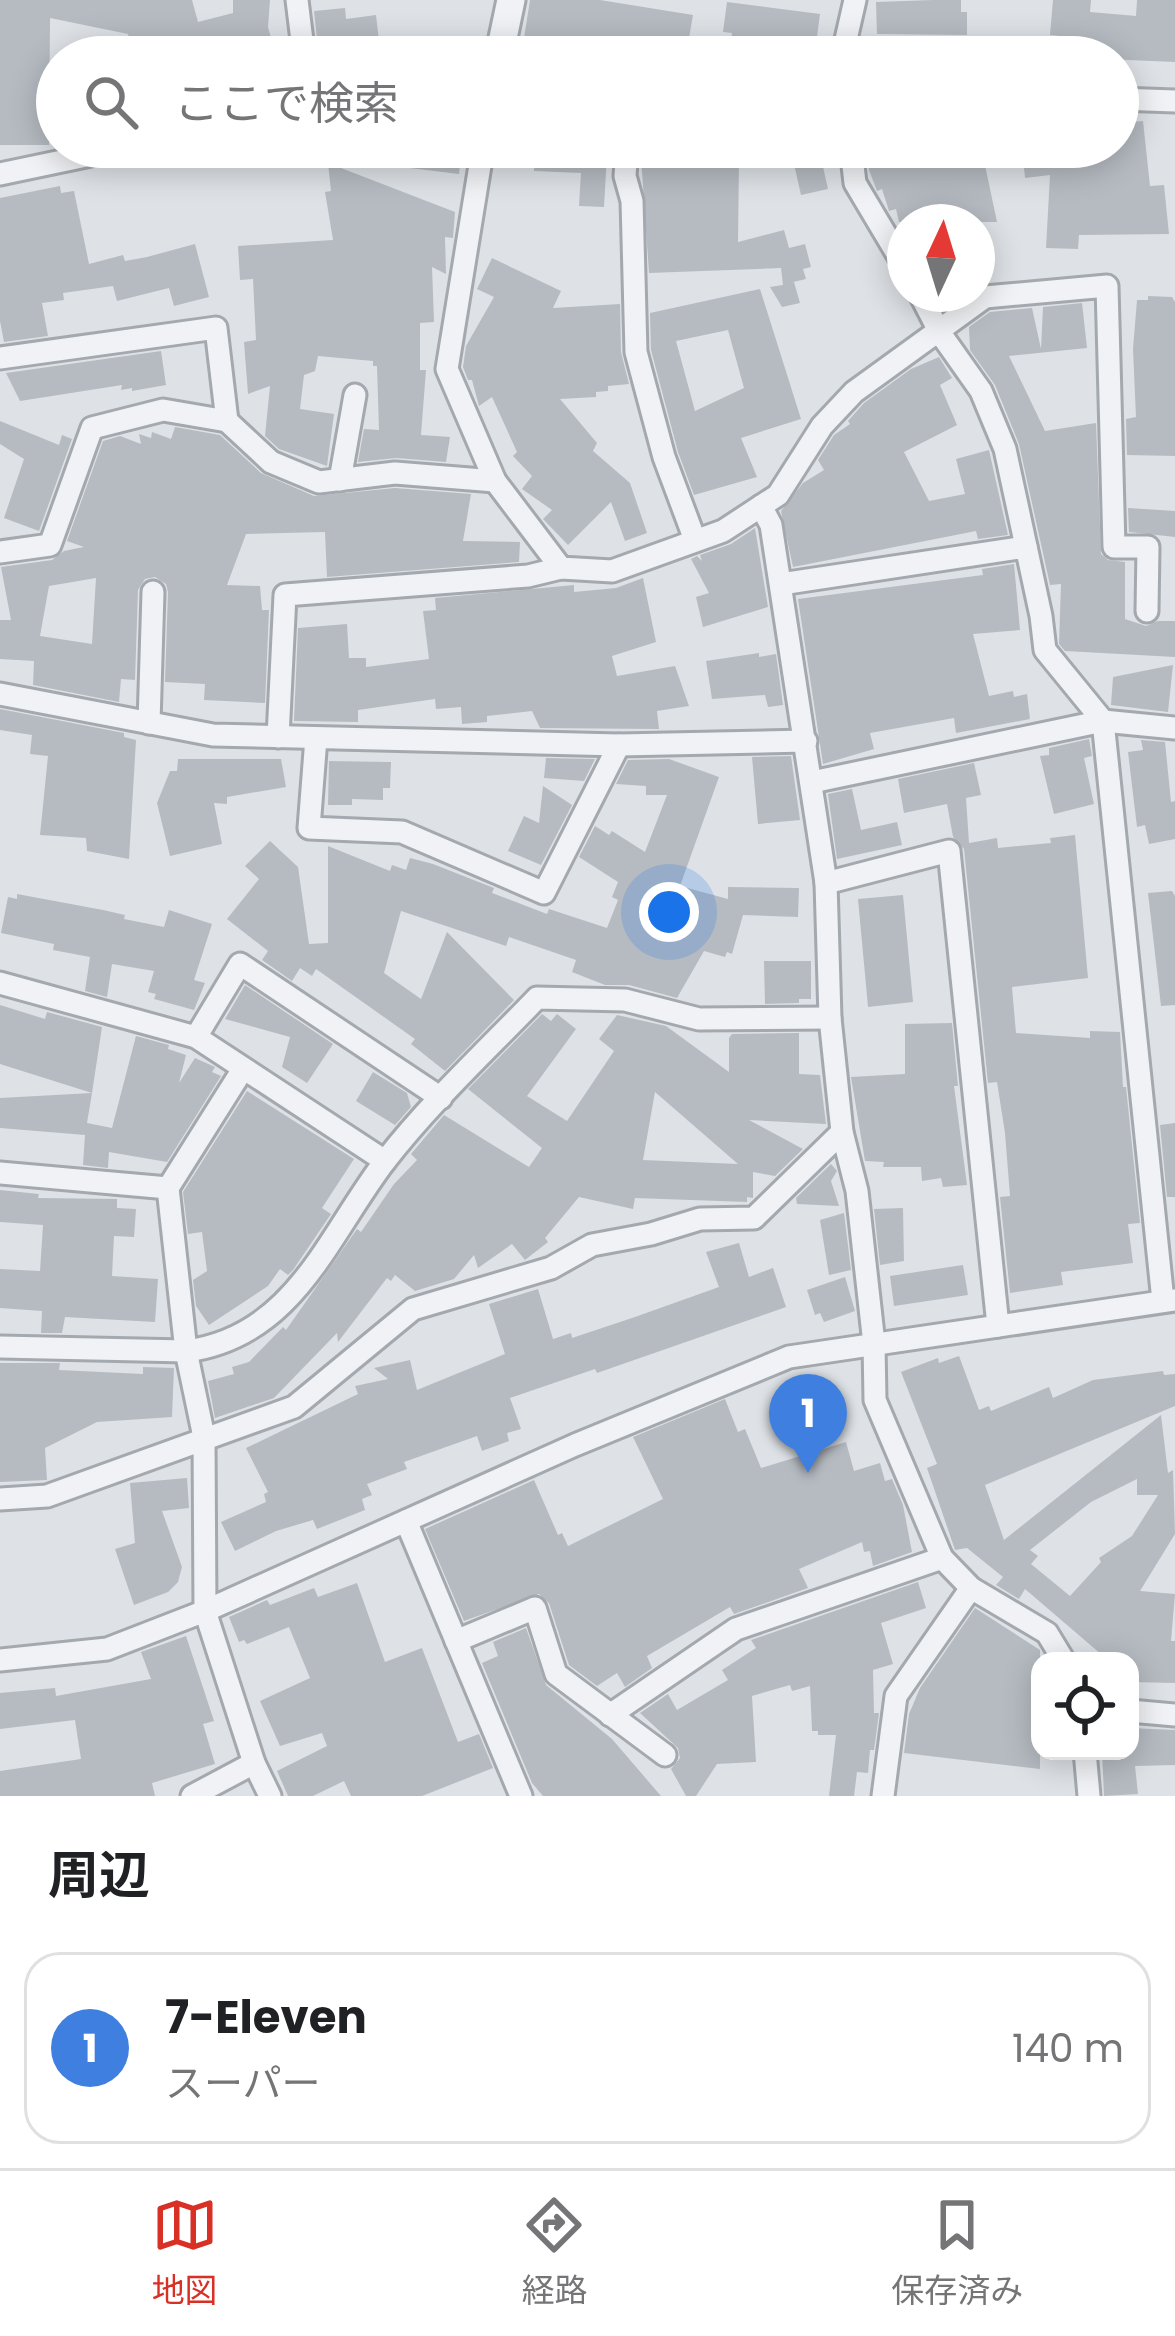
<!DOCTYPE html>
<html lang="ja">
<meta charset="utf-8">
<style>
:root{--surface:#fff;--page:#f6f6f6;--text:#202124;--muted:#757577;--line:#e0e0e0;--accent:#d93025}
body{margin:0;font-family:Poppins,"Noto Sans JP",sans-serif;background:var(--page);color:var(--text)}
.controls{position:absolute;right:36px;bottom:36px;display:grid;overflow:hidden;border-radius:24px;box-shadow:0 6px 30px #0003}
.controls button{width:108px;height:108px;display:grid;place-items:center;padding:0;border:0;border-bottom:3px solid var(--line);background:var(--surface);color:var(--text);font:60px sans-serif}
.compass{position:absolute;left:887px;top:204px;width:108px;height:108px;border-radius:50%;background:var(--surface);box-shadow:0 6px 30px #0003;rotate:4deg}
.you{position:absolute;left:669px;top:912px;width:42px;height:42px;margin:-30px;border:9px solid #fff;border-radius:50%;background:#1a73e8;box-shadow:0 0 0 18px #1a73e833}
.badge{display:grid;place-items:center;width:78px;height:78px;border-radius:50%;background:var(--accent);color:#fff;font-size:39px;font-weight:700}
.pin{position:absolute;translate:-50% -99px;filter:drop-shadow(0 3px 6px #0008)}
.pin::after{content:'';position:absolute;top:63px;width:42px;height:36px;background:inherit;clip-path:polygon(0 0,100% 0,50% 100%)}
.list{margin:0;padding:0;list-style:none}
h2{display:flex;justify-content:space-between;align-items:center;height:156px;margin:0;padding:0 48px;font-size:51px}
h2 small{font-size:39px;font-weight:400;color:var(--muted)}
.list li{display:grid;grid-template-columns:78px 1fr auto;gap:36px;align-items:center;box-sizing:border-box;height:192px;margin:0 24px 24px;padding:0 24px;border:3px solid var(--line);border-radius:36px}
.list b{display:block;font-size:45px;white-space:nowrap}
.list p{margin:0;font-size:39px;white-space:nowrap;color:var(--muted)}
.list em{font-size:39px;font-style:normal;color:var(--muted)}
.icon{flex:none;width:66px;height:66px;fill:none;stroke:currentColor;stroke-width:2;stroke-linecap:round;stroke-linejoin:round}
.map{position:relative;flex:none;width:1175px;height:1796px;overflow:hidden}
.search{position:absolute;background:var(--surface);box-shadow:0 6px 30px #0003;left:36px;right:36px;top:36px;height:132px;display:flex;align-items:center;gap:30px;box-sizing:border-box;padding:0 42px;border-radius:66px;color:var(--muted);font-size:45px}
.sheet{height:372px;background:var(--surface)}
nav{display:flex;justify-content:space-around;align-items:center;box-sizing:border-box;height:168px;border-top:3px solid var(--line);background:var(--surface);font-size:33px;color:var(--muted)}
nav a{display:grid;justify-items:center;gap:6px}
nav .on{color:var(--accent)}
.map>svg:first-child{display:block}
</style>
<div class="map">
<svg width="1175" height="1796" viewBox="0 0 1175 1796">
<rect width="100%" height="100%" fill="#dee2e6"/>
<g fill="#b6bbc2" fill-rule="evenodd">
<polygon points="0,0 192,0 198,22 233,13 233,0 270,0 268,27 273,45 229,57 134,57 128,34 50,18 49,145 0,145"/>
<polygon points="530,0 600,0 693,15 689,38 681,37 678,57 521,57"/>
<polygon points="933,0 961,0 961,12 967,12 967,35 877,34 876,2"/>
<polygon points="1053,0 1091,0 1090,12 1136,16 1137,0 1175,0 1175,62 1058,57 1060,36 1050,35"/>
<polygon points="727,2 820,14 816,44 788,41 787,47 731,39 732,33 723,32"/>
<polygon points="345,8 346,19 376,15 380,49 367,57 319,57 314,11"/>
<polygon points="1143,121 1150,186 1164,185 1169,234 1079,235 1078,249 1046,248 1050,175 1025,178 1022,147 1118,147 1118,123"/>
<polygon points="354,147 462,147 459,174 353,161"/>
<polygon points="535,147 567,147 567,152 607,154 604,207 579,206 581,173 534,171"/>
<polygon points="982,151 997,222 899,222 896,209 889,211 882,189 877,191 869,170 868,163 913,161 914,165"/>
<polygon points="710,154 739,157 738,242 784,230 789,248 805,244 811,267 803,269 806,279 789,283 794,282 800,303 782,307 770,287 783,285 781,268 649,273 641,157"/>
<polygon points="821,158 828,189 801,195 794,164"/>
<polygon points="328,163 455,212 453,238 445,237 446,274 432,267 434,322 420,323 420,370 426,370 421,435 450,437 446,462 396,458 358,462 364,429 379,430 377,366 373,366 373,361 318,356 315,371 304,375 300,409 334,414 327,466 279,449 265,436 270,386 248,394 244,342 256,340 253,279 240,280 238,246 333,240 325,192 331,191"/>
<polygon points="60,186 61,193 74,191 89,264 123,255 125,261 147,257 195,244 209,297 174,306 169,288 117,301 113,286 63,293 64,300 42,303 48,336 4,342 0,321 0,198"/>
<polygon points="492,258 561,291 553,308 620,304 621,352 629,384 608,386 608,391 596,392 596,397 560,399 597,443 593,451 630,483 647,533 625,541 611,502 568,545 543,519 552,510 522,489 532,476 513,456 517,452 492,397 479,406 472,380 468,380 463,367 466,346 494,297 477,289"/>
<path d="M760,289L801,419L741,438L757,477L694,495L678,452L651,350L650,313ZM728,330L744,388L695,411L676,341Z"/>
<polygon points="1148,296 1172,297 1175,302 1175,456 1127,455 1126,419 1136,417 1133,349 1137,300 1148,300"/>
<polygon points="1082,303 1087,348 1009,356 1045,431 1096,423 1101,554 1108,560 1125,562 1125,619 1146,626 1158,621 1175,621 1175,657 1065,651 1059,644 1061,584 1050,585 1019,444 995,385 970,350 969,327 990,312 1032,308 1041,349 1043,307"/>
<polygon points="161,351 166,385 132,391 132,388 121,390 122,385 20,401 6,373"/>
<polygon points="939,357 952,378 940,385 957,425 904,452 929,501 965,494 956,459 989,450 1008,535 978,539 976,531 793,567 781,511 803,483 824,470 818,460 834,435 850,424 848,421 864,403 911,369"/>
<polygon points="0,421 59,445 62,435 72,439 39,531 4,518 24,459 0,444"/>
<path d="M175,427L220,435L261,473L314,496L395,488L471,494L463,541L520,542L519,562L327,577L325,532L246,534L227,585L260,586L262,610H269L265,703L204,700L205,684L165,682L168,592L166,584L155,577L145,579L138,590L135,680L121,679L119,702L33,685L34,661L0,659V620H11L1,567L52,560L64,551L84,547L67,541L103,441L120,436L141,444L139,434L151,438L152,432L171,439ZM96,578L92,644L40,636L49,586Z"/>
<polygon points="1128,508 1175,511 1175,537 1129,532"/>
<polygon points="755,528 768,607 703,627 696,597 709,593 691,559 697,556 702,561 700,555 731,544"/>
<polygon points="1014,564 1020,630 973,634 989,696 1013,691 1014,697 1027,694 1030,719 956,733 954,718 870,733 874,749 823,764 798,599 983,575 982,569"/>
<polygon points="643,578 656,642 612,656 617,676 675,666 689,706 657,711 659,729 540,728 532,711 487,716 487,722 462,724 461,707 436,709 435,699 358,710 358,722 294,721 298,628 347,624 349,658 366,658 366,667 429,659 423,611 436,610 435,598 574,585 574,592 616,588"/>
<polygon points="759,653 759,657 776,654 783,705 768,707 765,695 712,699 706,661"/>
<polygon points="1173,665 1168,712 1111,705 1113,677"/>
<polygon points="0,709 124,733 124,737 136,740 129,859 87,851 86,838 40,835 48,756 30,754 32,735 0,730"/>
<polygon points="1089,739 1092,756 1084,758 1094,804 1054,814 1040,756 1049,755 1049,748"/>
<polygon points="1141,740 1165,742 1171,802 1175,801 1175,839 1149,844 1145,825 1137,827 1128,752 1143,750"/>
<polygon points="791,756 800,820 758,824 752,757"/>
<polygon points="546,758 595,759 584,781 544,778"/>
<polygon points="178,759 281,759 286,787 227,797 227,804 214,803 222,844 170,856 157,803 170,771 177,771"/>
<polygon points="669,759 719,777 680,886 728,899 728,887 799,888 798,917 743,915 732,954 727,952 725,957 704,951 677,998 629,985 605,985 572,972 576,960 509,937 506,946 401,911 384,973 421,999 447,932 514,1000 445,1071 411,1044 415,1039 316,969 312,976 300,968 292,981 262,960 268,951 227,919 259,879 245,866 270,841 298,867 309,944 328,943 328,846 390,871 392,865 406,870 410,858 433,864 494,888 492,893 547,914 549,909 607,928 618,900 612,897 618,882 579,857 595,826 609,835 612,831 645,852 667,795 646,795 646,786 616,784 628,760"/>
<polygon points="329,761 391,762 390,788 383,788 383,800 352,799 352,805 328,805"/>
<polygon points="974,763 981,795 966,798 969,843 997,838 998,848 1051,843 1050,838 1075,835 1088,978 1012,987 1016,1033 1090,1038 1090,1031 1120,1032 1123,1087 1126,1087 1140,1223 1128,1224 1133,1263 1061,1272 1063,1285 1010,1293 1000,1197 1010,1196 1005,1133 997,1082 988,1083 964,849 953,837 947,804 904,813 898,779"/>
<polygon points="543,786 572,805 541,865 508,851 524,816 539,823"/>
<polygon points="852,789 861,830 897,822 902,845 837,859 828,794"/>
<polygon points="1172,891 1175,896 1175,1005 1161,1006 1148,893"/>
<polygon points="17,894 103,910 125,915 124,919 164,927 169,910 212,924 194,980 205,983 194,1010 154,999 156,994 148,992 154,971 112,964 107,997 85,991 90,957 53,950 54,944 1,933 8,897 17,899"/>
<polygon points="903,895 913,1002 868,1007 858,899"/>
<polygon points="764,961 811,961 811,999 799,999 799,1003 765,1004"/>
<polygon points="245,985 333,1044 307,1083 282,1067 290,1037 225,1019"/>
<polygon points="0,1005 45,1019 47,1012 102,1027 92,1093 0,1064"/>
<path d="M542,1014L551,1021L557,1014L576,1029L527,1096L567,1121L614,1051L599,1039L617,1015L666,1026L729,1072V1038L732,1034L799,1033V1074L820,1075L826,1124L749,1120L803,1149L775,1176L753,1172V1198L747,1197V1202L635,1198L633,1209L579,1197L545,1238L548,1242L525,1260L512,1244L478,1268L474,1255L454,1279L415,1291L395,1275L391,1281L387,1278L338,1342L337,1333L274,1398L215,1418L208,1381L234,1374L232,1367L249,1362L283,1327L286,1330L357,1229L361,1232L394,1184L417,1160L411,1154L444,1115L529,1167L542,1148L468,1089ZM655,1092L738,1164L643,1160Z"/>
<polygon points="952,1023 958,1086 954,1086 967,1185 943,1187 941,1178 922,1181 921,1167 883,1167 884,1162 865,1161 851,1077 905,1074 905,1024"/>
<polygon points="136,1036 169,1045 168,1049 186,1055 179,1083 195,1058 215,1067 212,1072 221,1076 167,1162 109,1152 108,1168 83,1165 85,1135 0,1128 0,1098 92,1093 87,1123 112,1128"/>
<polygon points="373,1072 407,1093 411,1107 395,1125 356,1101"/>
<polygon points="247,1091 354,1159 322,1208 331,1214 293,1270 288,1275 280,1269 268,1286 209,1325 196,1306 193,1280 207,1271 202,1232 188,1234 183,1192"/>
<polygon points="1175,1123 1175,1197 1167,1197 1160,1125"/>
<polygon points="831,1164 837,1171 831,1181 839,1206 797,1204 796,1198"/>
<polygon points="0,1190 39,1194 38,1198 117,1199 117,1208 136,1209 134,1237 114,1236 112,1276 158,1279 155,1322 65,1317 62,1333 41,1333 42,1311 0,1308 0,1269 40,1271 43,1225 0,1222"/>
<polygon points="903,1208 904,1261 880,1265 874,1209"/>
<polygon points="844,1213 851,1270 829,1275 820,1220"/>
<polygon points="739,1243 749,1277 773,1268 786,1307 597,1373 595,1369 510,1398 521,1429 507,1433 509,1441 482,1451 477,1436 404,1462 407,1469 367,1484 372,1495 362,1499 365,1510 317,1529 313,1520 276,1531 235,1551 221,1522 266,1502 264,1494 268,1492 246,1448 358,1394 355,1386 388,1379 374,1368 410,1360 417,1390 505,1354 489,1304 538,1289 553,1339 571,1333 572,1338 635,1317 719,1287 706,1252"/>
<polygon points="963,1265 968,1295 894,1306 890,1276"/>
<polygon points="845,1277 855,1311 824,1322 820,1313 815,1315 807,1290"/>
<path d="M959,1356L979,1410L989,1406L991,1411L1049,1387L1053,1398L1093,1380L1163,1371L1164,1375L1175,1374V1406L985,1485L1004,1540L1161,1415L1168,1473L1173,1470L1175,1534L1140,1591L1175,1594L1171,1641H1175V1683L1130,1682V1661H1109L1025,1589L1019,1599L996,1585L1003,1577L967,1548L955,1550L927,1468L937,1464L901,1372L938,1358L939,1363ZM1137,1479V1495H1158L1132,1536L1099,1558L1101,1562L1070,1596L1031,1564L1038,1556L1030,1550L1091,1502Z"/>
<polygon points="0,1363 60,1363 59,1370 143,1374 143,1367 174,1368 172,1417 97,1422 45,1448 47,1480 0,1482"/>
<polygon points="725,1399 738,1432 745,1429 761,1468 846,1442 854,1471 880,1463 885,1481 892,1479 903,1505 912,1552 873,1566 870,1551 864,1552 862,1542 799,1569 808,1588 734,1614 730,1607 647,1656 652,1668 625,1687 617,1673 597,1686 569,1665 549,1603 539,1594 464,1621 425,1529 534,1480 558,1535 562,1533 568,1546 663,1499 633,1437"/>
<polygon points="187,1478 189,1508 162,1511 182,1567 178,1582 168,1592 134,1605 115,1549 135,1543 130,1483"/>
<polygon points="918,1582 926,1608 881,1623 893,1664 873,1670 874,1713 879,1713 874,1750 870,1750 868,1773 857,1772 854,1796 829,1796 836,1735 818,1735 818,1731 812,1731 810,1686 792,1691 790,1685 752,1696 756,1762 717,1764 696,1796 686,1796 671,1769 680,1758 678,1748 640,1713 668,1694 677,1710 728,1680 722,1670 756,1648 751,1640"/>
<polygon points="357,1583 385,1662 422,1648 458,1742 479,1734 493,1768 422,1796 351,1796 344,1781 313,1796 288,1796 277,1771 327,1746 322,1733 280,1746 260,1701 310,1678 289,1627 247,1644 244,1640 239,1642 229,1617 267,1600 270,1605 314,1588 318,1597"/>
<polygon points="975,1608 1040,1650 1040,1769 904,1753 909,1714 920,1688"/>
<polygon points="526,1628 546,1685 612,1739 661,1796 543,1796 532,1783 482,1663 498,1656 493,1642"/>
<polygon points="186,1636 214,1721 203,1724 215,1764 152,1783 155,1796 0,1796 0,1771 81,1759 75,1720 0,1729 0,1693 55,1688 56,1696 151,1679 141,1652"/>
<polygon points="1130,1728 1175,1730 1175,1765 1135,1766 1138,1794 1104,1796 1102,1751 1130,1751"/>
</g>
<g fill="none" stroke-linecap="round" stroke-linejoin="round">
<g stroke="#a4a9af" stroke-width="27">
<g id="minor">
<polyline points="297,0 304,57"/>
<polyline points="842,57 855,0"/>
<polyline points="1118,99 1175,101"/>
<polyline points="483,147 447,369 495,481 561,568 612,571 723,531 778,495 822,426 854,392 985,297 1107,286 1114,547 1148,547 1147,611"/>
<polyline points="627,147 625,176 632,201 636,352 664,457 695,540"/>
<polyline points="851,148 855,183 905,267"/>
<polyline points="0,174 129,147"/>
<polyline points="920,294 940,333 981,391 1005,449 1041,616 1045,650 1103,721 1163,1301"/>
<polyline points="0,358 216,328 227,421 163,410 92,428 50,545 0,552"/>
<polyline points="227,421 271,462 319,482 395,473 495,481"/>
<polyline points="340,480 355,395"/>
<polyline points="761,506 771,525 826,883 830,1018 842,1132 857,1191 874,1344 875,1400 942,1558 971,1588 1047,1633 1064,1661"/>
<polyline points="781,584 1026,547"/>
<polyline points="0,694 213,735 619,745 806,741"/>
<polyline points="149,723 153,592"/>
<polyline points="278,737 285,595 528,576 561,568"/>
<polyline points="316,738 309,828 402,832 544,893 619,745"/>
<polyline points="812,782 1103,721 1175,728"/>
<polyline points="826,883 949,851 998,1326"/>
<polyline points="0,983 196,1037 385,1161"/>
<polyline points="196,1037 240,964 441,1098"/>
<polyline points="243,1069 168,1188 186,1351 204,1437 205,1611 254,1763 270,1796"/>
<polyline points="0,1173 168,1188"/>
<path d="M0,1347L186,1351C294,1337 327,1237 385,1161C430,1103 486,1051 537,998L625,1000L699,1019L830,1018"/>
<polyline points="0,1499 47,1496 294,1407 413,1309 551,1268 592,1245 651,1234 700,1219 754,1218 842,1132"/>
<polyline points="406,1521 521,1796"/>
<polyline points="456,1641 535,1608 556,1674 665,1755"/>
<polyline points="0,1660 107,1649 205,1611 575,1445 789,1357 1175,1300"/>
<polyline points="1130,1711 1175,1715"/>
<polyline points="610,1715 736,1629 942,1558"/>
<polyline points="1085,1751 1089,1796"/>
<polyline points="192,1796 254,1763"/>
<polyline points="883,1796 896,1696 971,1588"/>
</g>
</g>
<g stroke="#a4a9af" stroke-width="33">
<polyline id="tertiary" points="499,57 511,0"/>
</g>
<use href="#minor" stroke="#f0f2f5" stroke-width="21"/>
<use href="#tertiary" stroke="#f0f2f5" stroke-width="27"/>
</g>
</svg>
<div class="controls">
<button><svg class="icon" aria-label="locate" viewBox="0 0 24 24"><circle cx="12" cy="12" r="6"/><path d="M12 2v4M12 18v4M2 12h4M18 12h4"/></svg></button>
</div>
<svg class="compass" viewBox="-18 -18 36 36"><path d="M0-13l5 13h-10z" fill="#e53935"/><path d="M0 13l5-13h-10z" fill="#757577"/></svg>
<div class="you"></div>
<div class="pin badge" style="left:808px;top:1473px;background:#3f7fe0">1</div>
<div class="search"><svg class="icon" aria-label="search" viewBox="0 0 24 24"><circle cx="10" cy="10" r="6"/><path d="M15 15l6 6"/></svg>ここで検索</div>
</div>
<section class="sheet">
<h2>周辺<small></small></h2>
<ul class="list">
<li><span class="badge" style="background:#3f7fe0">1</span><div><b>7-Eleven</b><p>スーパー</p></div><em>140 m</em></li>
</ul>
</section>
<nav>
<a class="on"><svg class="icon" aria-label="map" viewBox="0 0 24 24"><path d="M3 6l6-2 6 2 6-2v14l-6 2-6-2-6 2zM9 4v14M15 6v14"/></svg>地図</a>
<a><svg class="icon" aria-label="directions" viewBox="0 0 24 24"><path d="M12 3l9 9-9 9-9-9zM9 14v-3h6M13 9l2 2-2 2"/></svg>経路</a>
<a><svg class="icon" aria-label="saved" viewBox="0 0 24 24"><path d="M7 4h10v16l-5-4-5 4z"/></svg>保存済み</a>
</nav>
